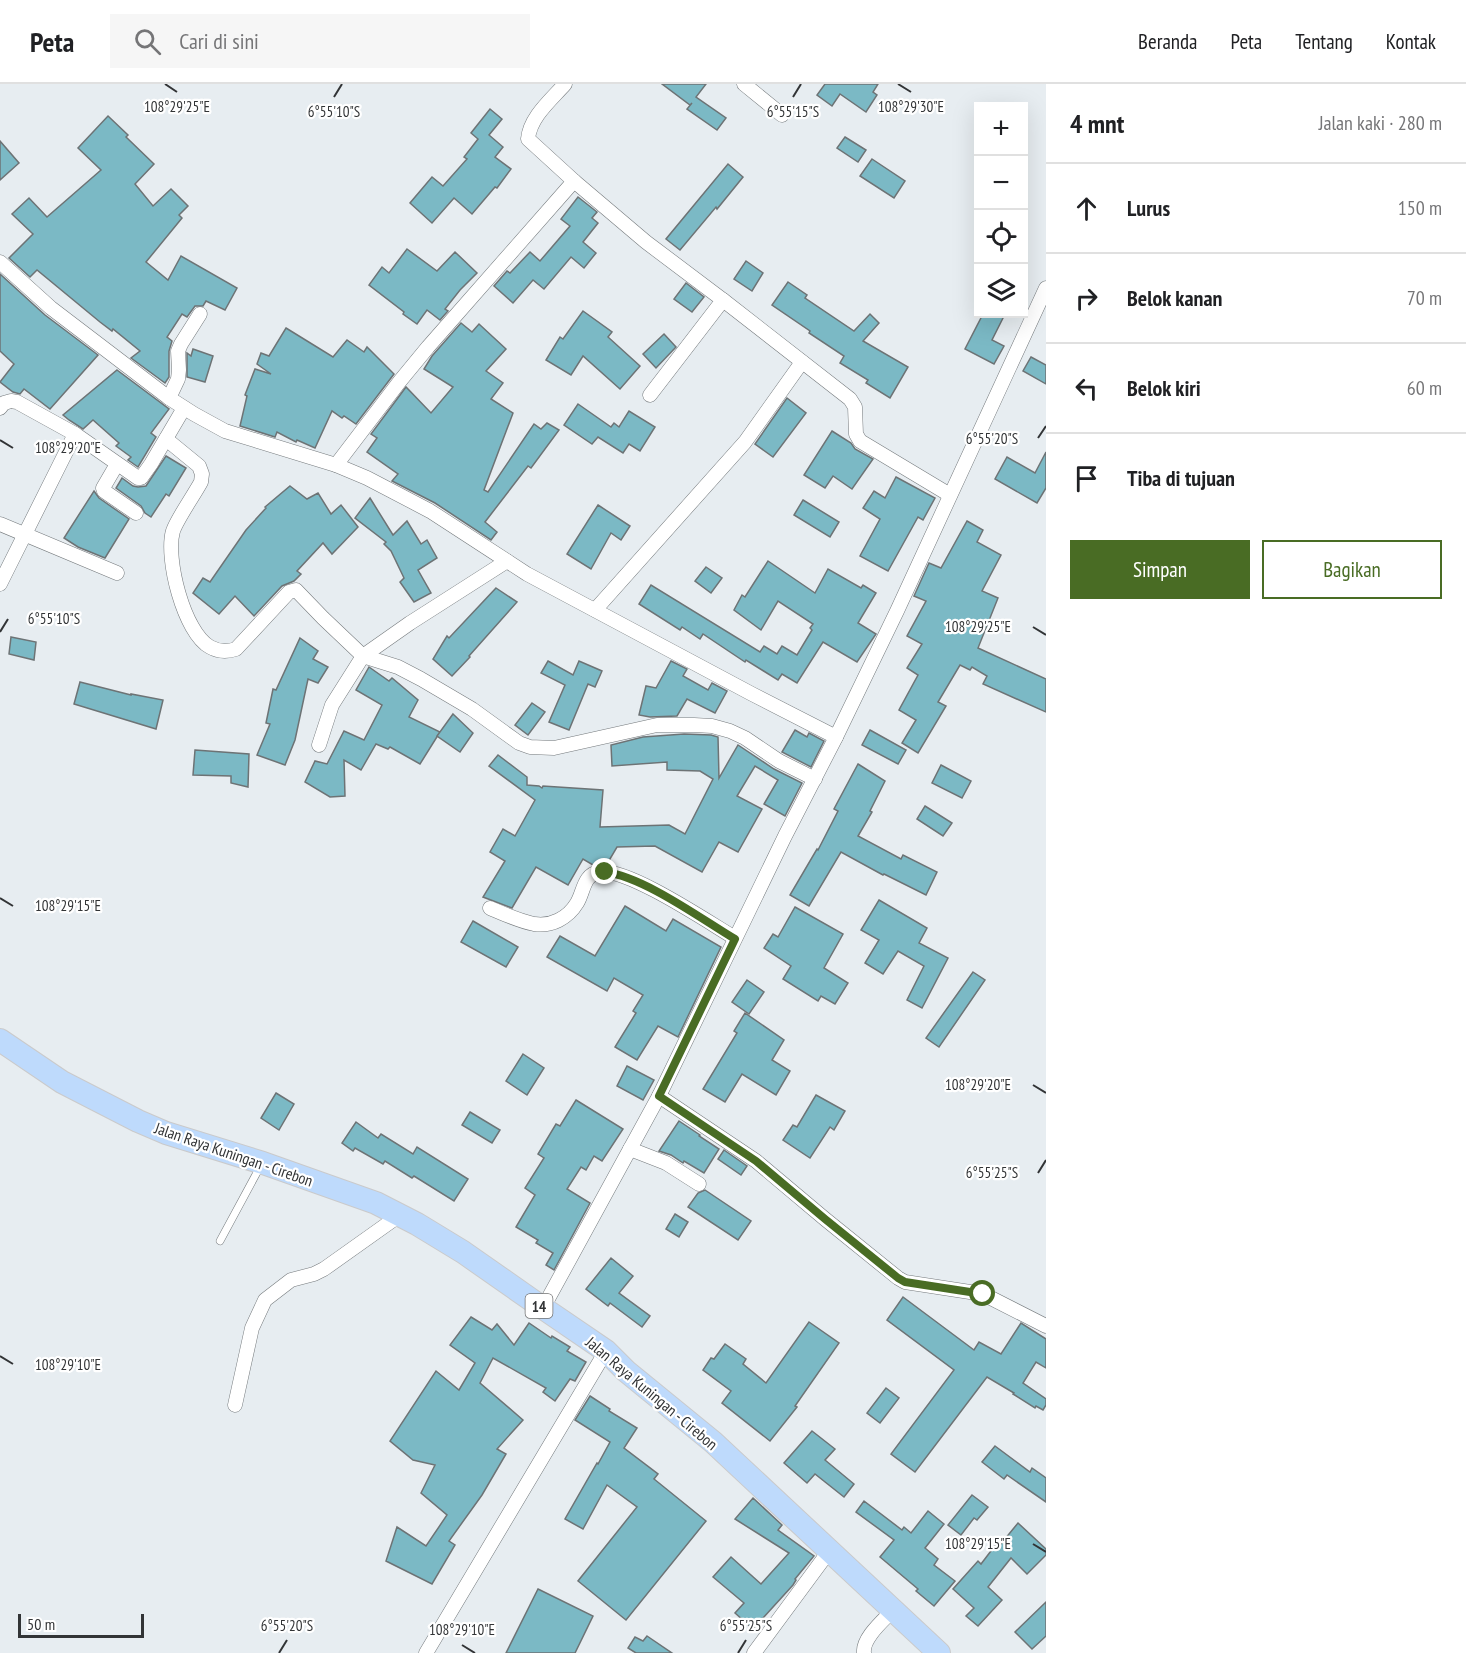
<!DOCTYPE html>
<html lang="id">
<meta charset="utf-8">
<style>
:root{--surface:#fff;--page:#f6f6f6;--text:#202124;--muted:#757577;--line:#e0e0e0;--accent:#496c24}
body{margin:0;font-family:"PT Sans Narrow",sans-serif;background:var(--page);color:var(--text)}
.controls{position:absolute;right:18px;top:18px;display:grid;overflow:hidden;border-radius:0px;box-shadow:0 6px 24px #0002}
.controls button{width:54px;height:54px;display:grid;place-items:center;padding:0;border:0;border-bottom:2px solid var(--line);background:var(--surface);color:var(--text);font:30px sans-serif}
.scale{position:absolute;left:18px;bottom:15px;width:126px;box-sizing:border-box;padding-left:6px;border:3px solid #323436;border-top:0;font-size:16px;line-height:21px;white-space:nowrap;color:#323436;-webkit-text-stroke:4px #fff;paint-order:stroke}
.stop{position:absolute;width:18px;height:18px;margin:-14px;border:4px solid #496c24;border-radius:50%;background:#fff}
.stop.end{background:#496c24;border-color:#fff;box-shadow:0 2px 6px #0008}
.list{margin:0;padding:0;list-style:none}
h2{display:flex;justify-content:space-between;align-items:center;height:78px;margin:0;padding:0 24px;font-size:26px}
h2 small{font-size:20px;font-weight:400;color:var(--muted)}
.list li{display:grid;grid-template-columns:39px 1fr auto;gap:18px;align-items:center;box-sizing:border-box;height:90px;padding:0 24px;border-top:2px solid var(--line)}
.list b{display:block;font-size:22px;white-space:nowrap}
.list em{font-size:20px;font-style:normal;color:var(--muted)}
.actions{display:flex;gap:12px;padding:18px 24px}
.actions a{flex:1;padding:14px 0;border:2px solid var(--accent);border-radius:0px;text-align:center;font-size:21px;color:var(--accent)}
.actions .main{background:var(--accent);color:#fff}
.icon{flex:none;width:33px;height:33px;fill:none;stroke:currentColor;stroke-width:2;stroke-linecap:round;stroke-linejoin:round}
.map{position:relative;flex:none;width:1046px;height:1569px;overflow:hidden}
header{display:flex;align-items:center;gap:36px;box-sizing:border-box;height:84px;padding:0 30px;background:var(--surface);border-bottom:2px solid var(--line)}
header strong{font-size:28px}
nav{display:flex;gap:33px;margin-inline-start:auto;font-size:21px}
.search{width:420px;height:54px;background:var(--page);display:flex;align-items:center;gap:15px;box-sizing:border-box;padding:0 21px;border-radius:0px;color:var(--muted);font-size:22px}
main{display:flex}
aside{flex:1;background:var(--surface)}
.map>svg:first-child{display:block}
</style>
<header>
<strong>Peta</strong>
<div class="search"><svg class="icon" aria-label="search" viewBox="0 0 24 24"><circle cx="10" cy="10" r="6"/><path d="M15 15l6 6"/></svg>Cari di sini</div>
<nav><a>Beranda</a><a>Peta</a><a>Tentang</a><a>Kontak</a></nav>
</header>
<main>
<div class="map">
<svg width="1046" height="1569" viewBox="0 0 1046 1569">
<rect width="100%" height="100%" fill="#e7edf1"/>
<g fill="#7bb9c5" stroke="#6d7375" stroke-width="1.5">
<polygon points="662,0 706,0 696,13 726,34 717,46 687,25 692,19 690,21"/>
<polygon points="825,0 878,0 873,8 877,11 866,28 840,10 832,22 817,11"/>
<polygon points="490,25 502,35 489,51 503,63 495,73 511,85 497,104 495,103 472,130 454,114 432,139 410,119 432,93 443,102 467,75 464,73 478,55 471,49"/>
<polygon points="108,32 128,51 126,53 154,80 135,100 153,122 171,105 188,122 179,131 182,134 146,178 168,196 181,172 237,204 225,226 206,217 203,222 195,222 187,233 182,230 167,253 172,257 169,267 169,293 165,299 131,274 140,267 113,245 112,247 100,238 37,186 30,193 9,174 33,150 12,130 29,114 47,133 101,86 78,64"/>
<polygon points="845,53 866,66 858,78 837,64"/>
<polygon points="0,57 19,79 0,96"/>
<polygon points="872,75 905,97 894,114 860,92"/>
<polygon points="728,80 743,93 717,125 716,123 680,166 666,155"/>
<polygon points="578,113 597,128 592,134 598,139 583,158 596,169 584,184 571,173 544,205 533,196 513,219 494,202 507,187 510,189 530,168 540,177 570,142 561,135"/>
<polygon points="407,165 437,187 455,168 477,189 460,206 445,225 448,227 440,236 427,226 417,240 403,230 404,228 369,201 382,183 389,189"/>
<polygon points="746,177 763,189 752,207 734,195"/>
<polygon points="0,190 45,231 98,271 50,325 24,305 20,310 13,308 0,298 14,280 0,267"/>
<polygon points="788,198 807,211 805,214 854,247 870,230 879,239 863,257 908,283 890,314 866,299 868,296 840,279 844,272 809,249 810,247 772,221"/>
<polygon points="686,199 704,213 692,228 674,215"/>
<polygon points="583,227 612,248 608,253 640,282 620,305 583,272 571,291 546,276 560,253 563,255"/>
<polygon points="983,230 1005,230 992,256 1004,262 994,280 965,265"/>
<polygon points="461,239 472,248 479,240 506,265 486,287 503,299 491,315 513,329 484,406 488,408 534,340 541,345 547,339 559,346 531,384 528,382 485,438 497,448 491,456 435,419 392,397 398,390 367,368 377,354 371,350 406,303 431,329 453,303 424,285 432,272"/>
<polygon points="286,244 333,273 347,256 364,268 367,263 394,290 356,340 344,332 342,334 332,327 315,364 297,356 296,358 277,348 275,353 240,342 247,312 245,311 255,285 271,290 257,280 261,269 269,272"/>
<polygon points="664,250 676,263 656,284 643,270"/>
<polygon points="193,265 213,272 205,298 187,293 187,269 191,272"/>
<polygon points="1031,273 1046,281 1046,300 1023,287"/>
<polygon points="117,286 169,325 151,349 156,353 138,383 128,376 131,373 116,362 119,359 93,336 83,345 69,336 63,331"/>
<polygon points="787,314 806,329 773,373 755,360"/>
<polygon points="578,320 611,343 614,339 619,343 629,327 655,343 640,367 629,360 623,369 598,353 592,360 564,341"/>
<polygon points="832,347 851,359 855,365 873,375 852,405 833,392 825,404 804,391"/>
<polygon points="1046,368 1046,404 1037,419 995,395 1007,373 1035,389"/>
<polygon points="166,372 186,384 169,412 166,410 151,433 145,429 141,422 116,404 122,394 133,402 138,403 146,402"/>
<polygon points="896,393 935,414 923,436 918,433 888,487 860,472 880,435 863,424 874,407 885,414"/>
<polygon points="290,402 307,415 318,409 331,430 341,421 358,443 332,470 323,459 297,487 301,490 294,497 282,502 254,532 235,512 219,530 193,509 203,494 210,498 246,446 266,424 265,423"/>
<polygon points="94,407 99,414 129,435 105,474 78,463 64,454"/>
<polygon points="370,414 393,451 407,437 421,460 427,456 437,474 418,486 431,509 414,518 400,498 404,494 391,467 384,460 386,458 355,434"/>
<polygon points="803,416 839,438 830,453 794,431"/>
<polygon points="598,421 630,442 621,456 611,449 591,485 567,470"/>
<polygon points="967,437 983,446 977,458 1001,471 982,507 998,514 978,564 1046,595 1046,628 983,600 987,592 972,583 970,586 960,581 938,618 946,622 918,669 902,659 916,636 899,626 918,591 907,584 922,560 907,552 926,517 914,512 929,479 941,484"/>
<polygon points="768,477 815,509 828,485 861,504 863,501 876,509 858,539 876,550 857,578 823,558 797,599 782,590 778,596 746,576 745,578 703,550 700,555 682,543 680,546 639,520 651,501 760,568 764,562 777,570 782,562 797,571 812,546 810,544 813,540 778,517 761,546 734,526 742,511 745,513"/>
<polygon points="706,483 722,494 711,509 695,497"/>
<polygon points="496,504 517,518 469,572 470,573 452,592 433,575 447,552 449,554"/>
<polygon points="11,553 36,558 34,576 9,570"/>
<polygon points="300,554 318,567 313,575 328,583 318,599 308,595 295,656 285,681 257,671 270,640 266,639 273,605 276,606"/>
<polygon points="548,577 573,591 579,577 602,587 595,603 588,600 569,646 549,638 565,601 541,589"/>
<polygon points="671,577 687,585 683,592 708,606 712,599 727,607 715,629 687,615 677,632 650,633 639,631 646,602 656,604"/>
<polygon points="369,583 389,597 392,594 418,616 409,633 440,648 420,680 390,663 388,665 376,660 361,686 344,676 345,712 330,713 305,698 315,677 327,680 344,647 364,656 382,621 356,606"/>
<polygon points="80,598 131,611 131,610 163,616 156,645 74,620"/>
<polygon points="532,619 545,628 528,651 515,641"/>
<polygon points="453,630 473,649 460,668 437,652"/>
<polygon points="795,646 807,653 809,649 824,657 811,683 782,668"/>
<polygon points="870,646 906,666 898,680 862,661"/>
<polygon points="684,650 711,651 718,653 719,694 738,661 774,685 802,699 785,732 764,720 778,696 755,682 737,712 762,725 738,768 719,758 702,788 655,762 617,763 607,780 593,781 583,775 568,801 536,783 512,824 483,813 505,777 490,768 503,745 515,752 535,716 489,682 498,671 527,693 527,701 539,702 542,704 543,702 603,706 600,743 669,741 685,750 713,695 700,687 667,686 667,678 612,682 611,661 643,653"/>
<polygon points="195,666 249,670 248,703 231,699 231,692 193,691"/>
<polygon points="858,680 885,697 870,727 872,728 858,752 901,775 903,771 937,788 926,811 884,790 883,791 841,768 809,822 790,811 817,765 818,766 838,727 834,725"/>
<polygon points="941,681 971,697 962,714 932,699"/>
<polygon points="925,722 952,739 943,752 917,735"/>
<polygon points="879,816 927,844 919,859 948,874 922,924 907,916 924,882 898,867 883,890 865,879 879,856 861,846"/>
<polygon points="625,822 666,847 673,835 721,863 678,953 658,942 637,976 615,963 636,929 633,927 643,911 614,894 607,907 547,873 560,852 595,872"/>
<polygon points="795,823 843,850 824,884 848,899 835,920 821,912 818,917 783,895 791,882 764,864 773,850 778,853"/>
<polygon points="473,837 518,863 506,883 461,858"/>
<polygon points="973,888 985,896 939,963 926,954"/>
<polygon points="747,896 764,908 749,930 732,918"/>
<polygon points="745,929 784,956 772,976 790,987 776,1011 742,990 725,1018 703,1005 737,949 734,947"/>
<polygon points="523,970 544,984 527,1011 506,997"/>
<polygon points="627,982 654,996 643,1016 617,1002"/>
<polygon points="276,1009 294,1020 279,1046 261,1034"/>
<polygon points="816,1011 845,1027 834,1046 830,1043 810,1074 783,1056 793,1041 797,1043"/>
<polygon points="576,1016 623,1045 602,1077 594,1072 586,1086 581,1083 567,1105 590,1119 554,1186 546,1181 553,1169 536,1159 538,1156 516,1143 535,1111 525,1104 544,1074 538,1070 556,1040 560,1042"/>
<polygon points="470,1028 500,1046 492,1059 462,1041"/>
<polygon points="679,1037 700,1051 699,1052 719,1065 704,1089 684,1077 683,1079 671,1071 659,1067"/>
<polygon points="356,1038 378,1054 381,1050 413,1070 417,1063 468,1095 454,1117 414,1092 412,1094 385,1077 383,1080 355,1064 353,1067 342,1059"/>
<polygon points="724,1066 747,1082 741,1091 718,1075"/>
<polygon points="705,1106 751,1137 738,1156 688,1123 698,1109"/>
<polygon points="675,1130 688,1138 679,1153 666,1145"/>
<polygon points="611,1174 633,1192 619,1209 650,1232 642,1243 610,1219 608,1222 586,1205"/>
<polygon points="903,1213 974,1266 979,1258 1001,1270 1021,1239 1046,1255 1046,1284 1036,1278 1023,1299 1046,1315 1046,1321 1043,1326 1036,1322 1035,1324 1013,1310 1014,1309 987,1293 915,1388 891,1370 954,1286 887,1236"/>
<polygon points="471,1233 492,1246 497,1240 514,1261 529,1239 551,1254 552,1252 570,1263 567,1267 586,1278 575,1297 570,1295 555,1317 543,1308 546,1304 493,1274 480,1299 523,1336 497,1365 506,1370 482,1411 449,1457 455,1461 432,1500 386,1477 397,1443 426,1462 447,1431 421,1409 435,1381 413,1376 390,1357 436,1287 459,1306 475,1279 450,1261"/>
<polygon points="809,1238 839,1259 795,1322 797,1323 770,1357 722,1319 731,1307 703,1286 711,1274 714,1275 725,1260 746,1275 743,1280 766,1299"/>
<polygon points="886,1304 899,1314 880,1339 867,1329"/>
<polygon points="590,1312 610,1325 609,1327 637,1344 624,1364 658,1390 654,1395 706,1437 626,1536 578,1497 637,1423 607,1401 583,1445 565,1435 597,1379 598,1380 610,1358 575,1336"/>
<polygon points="812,1347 835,1365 825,1376 854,1400 844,1413 815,1390 807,1399 784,1379"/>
<polygon points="995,1362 1030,1388 1032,1384 1046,1394 1046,1418 1007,1391 1004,1395 982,1378"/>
<polygon points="972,1411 988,1423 977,1436 974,1434 961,1451 948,1441"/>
<polygon points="753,1414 782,1441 778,1446 814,1472 795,1495 796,1496 793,1501 753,1545 735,1529 744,1519 713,1493 731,1473 761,1500 789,1469 735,1435"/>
<polygon points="864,1417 902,1446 904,1443 911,1449 928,1427 944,1440 925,1464 938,1475 934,1481 955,1497 934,1522 916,1507 918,1505 880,1473 894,1456 856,1428"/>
<polygon points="1018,1439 1046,1465 1046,1471 1027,1490 1011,1474 988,1503 1002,1516 978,1542 966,1532 974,1524 953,1505 978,1477 981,1480 997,1459 1000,1461"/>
<polygon points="538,1505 593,1532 575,1569 506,1569"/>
<polygon points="1046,1518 1046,1552 1032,1565 1015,1548"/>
<polygon points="647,1552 672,1569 636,1569 628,1564 635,1553 643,1557"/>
</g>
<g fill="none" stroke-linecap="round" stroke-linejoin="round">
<g stroke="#757a7d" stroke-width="8">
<polyline id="service" points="220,1157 261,1081"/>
</g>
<g stroke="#757a7d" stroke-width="15">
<g id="minor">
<polyline points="744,0 782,31"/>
<polyline points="574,97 646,158 723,216 650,311"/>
<polyline points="0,178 51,224 169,314 194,330 225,347 336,381 367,394 430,427 527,490 752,610 836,653"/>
<polyline points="723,216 850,315 855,323 856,350 860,357 950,411"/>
<polyline points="169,314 178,295 179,286 178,267 181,260 200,230"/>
<polyline points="0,324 4,319 11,317 17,318 75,350"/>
<path d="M166,355L199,382L202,390L201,398C194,411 177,435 173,447C165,474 184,549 210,563C219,568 227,568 236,565L289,508L296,506L323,534L363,572L398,583L421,595L472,625L519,659L530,663L554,664L657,641H694L712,642L730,647L745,654L779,677L815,695"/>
<polyline points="117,380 103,404 104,407 136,429"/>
<path d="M336,381L400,297L428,263L574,97L528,55C530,33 551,16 565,0"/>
<polyline points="0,440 117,489"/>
<polyline points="0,500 75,350 138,394 141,394 151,380 184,324"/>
<polyline points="595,526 745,358 802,278"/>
<polyline points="319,661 332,621 363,572 410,539 507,477"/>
<path d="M490,824C504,830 519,837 534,840C551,843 568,834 577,819C584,808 583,790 600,788C628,784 708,838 735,854"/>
<polyline points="659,1012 756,1077 825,1135 898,1194 905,1198 983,1210 1046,1242"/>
<polyline points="630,1065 666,1079 699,1100"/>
<polyline points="543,1224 659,1012 785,752 836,653 897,527 1046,204"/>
<polyline points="235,1321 252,1244 265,1216 291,1196 314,1190 324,1185 400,1131"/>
<polyline points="426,1569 606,1267"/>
<polyline points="754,1569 830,1466"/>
<path d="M864,1569C862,1554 884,1536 894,1525"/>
</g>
</g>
<g stroke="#cacacb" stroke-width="24">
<polyline id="trunk" points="0,956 62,998 138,1037 166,1049 263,1079 376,1119 417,1140 463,1168 543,1224 606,1267 626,1287 713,1358 939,1569"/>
</g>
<use href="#service" stroke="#fff" stroke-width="7"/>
<use href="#minor" stroke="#fff" stroke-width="14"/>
<use href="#trunk" stroke="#bedafc" stroke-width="22"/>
</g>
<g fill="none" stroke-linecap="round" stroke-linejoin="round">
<path stroke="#496c24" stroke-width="8" d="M605,788C644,793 700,834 735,855L659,1012L756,1077L825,1135L898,1194L905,1198L983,1210"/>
</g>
<path fill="none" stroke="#323436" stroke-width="2" d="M165,0L177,8M898,0L911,8M334,13L342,0M793,13L801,0M1038,354L1046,342M0,356L13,364M1033,543L1046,551M0,548L8,535M0,814L13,822M1033,1001L1046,1009M1038,1089L1046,1076M0,1272L13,1280M1033,1460L1046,1468M462,1561L475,1569M279,1569L287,1556M738,1569L746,1556"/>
<g text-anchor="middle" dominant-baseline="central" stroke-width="4.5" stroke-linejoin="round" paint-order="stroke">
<rect fill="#fff" stroke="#707172" stroke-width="1.5" x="525.5" y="1210" width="27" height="24" rx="4.5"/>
<g font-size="15" font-weight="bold" fill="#323436">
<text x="539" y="1222">14</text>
</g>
<g font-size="16" fill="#323436" stroke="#fff">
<text transform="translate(234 1070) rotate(19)">Jalan Raya Kuningan - Cirebon</text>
<text transform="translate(652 1309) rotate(40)">Jalan Raya Kuningan - Cirebon</text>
</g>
</g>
<g font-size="15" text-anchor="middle" fill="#323436" stroke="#fff" stroke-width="4.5" stroke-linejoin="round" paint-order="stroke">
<text x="177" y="28">108°29'25"E</text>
<text x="911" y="28">108°29'30"E</text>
<text x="334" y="33">6°55'10"S</text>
<text x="793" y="33">6°55'15"S</text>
<text x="992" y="360">6°55'20"S</text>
<text x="68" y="369">108°29'20"E</text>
<text x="54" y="540">6°55'10"S</text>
<text x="978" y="548">108°29'25"E</text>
<text x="68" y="827">108°29'15"E</text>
<text x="978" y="1006">108°29'20"E</text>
<text x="992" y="1094">6°55'25"S</text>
<text x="68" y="1286">108°29'10"E</text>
<text x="978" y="1465">108°29'15"E</text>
<text x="287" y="1547">6°55'20"S</text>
<text x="746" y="1547">6°55'25"S</text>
<text x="462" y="1551">108°29'10"E</text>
</g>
</svg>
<div class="controls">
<button>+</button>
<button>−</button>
<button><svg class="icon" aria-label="locate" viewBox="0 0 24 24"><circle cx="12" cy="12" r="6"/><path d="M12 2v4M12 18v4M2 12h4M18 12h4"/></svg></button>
<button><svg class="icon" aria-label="layers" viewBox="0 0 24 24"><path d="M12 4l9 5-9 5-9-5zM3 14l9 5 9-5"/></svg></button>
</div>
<div class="scale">50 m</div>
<div class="stop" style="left:983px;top:1210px"></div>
<div class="stop end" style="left:605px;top:788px"></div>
</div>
<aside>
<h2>4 mnt<small>Jalan kaki · 280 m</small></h2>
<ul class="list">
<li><svg class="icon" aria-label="ahead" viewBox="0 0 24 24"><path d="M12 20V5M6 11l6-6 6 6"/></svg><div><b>Lurus</b></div><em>150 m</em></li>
<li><svg class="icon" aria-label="right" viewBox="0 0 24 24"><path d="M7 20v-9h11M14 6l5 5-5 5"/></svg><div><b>Belok kanan</b></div><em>70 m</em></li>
<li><svg class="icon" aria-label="left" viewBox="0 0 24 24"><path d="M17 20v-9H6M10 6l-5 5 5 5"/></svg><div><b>Belok kiri</b></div><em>60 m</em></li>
<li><svg class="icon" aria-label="arrive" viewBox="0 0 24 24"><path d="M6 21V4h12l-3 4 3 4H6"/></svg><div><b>Tiba di tujuan</b></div></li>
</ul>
<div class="actions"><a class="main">Simpan</a><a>Bagikan</a></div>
</aside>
</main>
